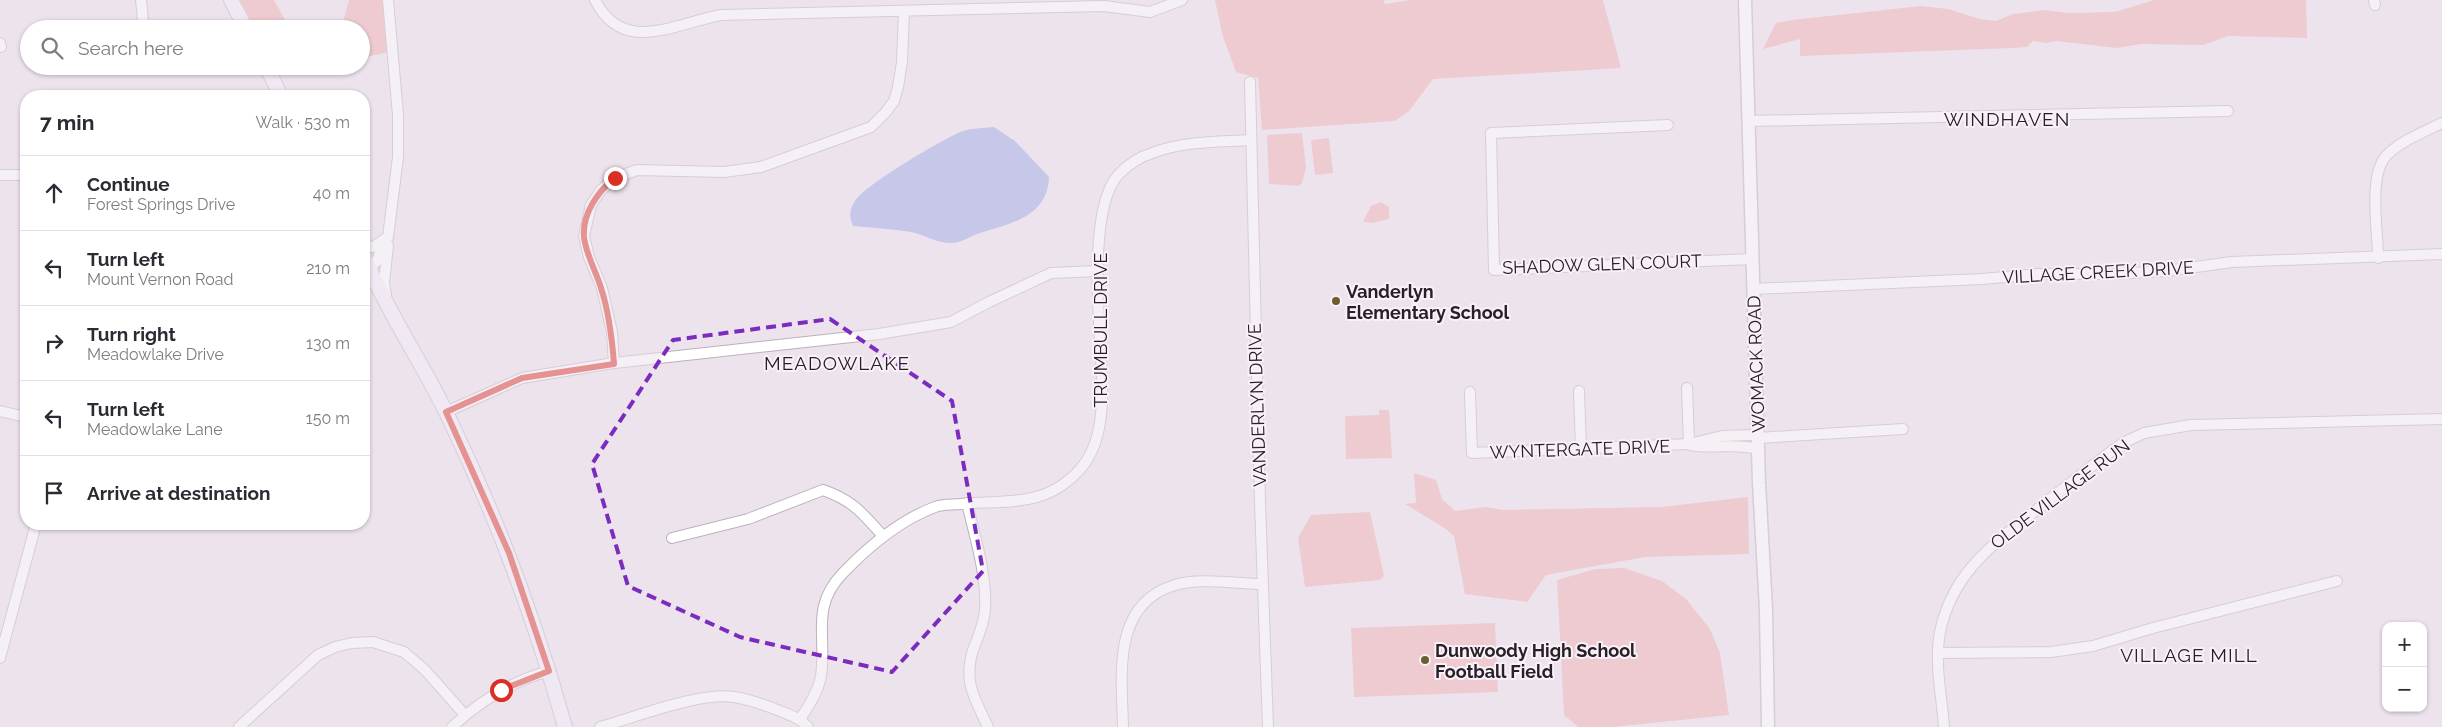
<!DOCTYPE html>
<meta charset="utf-8">
<style>
:root{--surface:#fff;--page:#f7f7f7;--text:#2b2b33;--muted:#7c7c81;--line:#e1e1e2}
body{margin:0;font-family:Raleway,sans-serif;background:var(--page);color:var(--text)}
.controls{position:absolute;right:15px;bottom:15px;display:grid;overflow:hidden;border-radius:10px;box-shadow:0 1px 4px #0004}
.controls button{width:45px;height:45px;display:grid;place-items:center;padding:0;border:0;border-bottom:1px solid var(--line);background:var(--surface);color:var(--text);font:25px sans-serif}
.stop{position:absolute;width:15px;height:15px;margin:-11px;border:4px solid #d93025;border-radius:50%;background:#fff}
.stop.end{background:#d93025;border-color:#fff;box-shadow:0 1px 5px #0008}
.list{margin:0;padding:0;list-style:none}
h2{display:flex;justify-content:space-between;align-items:center;height:65px;margin:0;padding:0 20px;font-size:21px}
h2 small{font-size:16px;font-weight:400;color:var(--muted)}
.list li{display:grid;grid-template-columns:32px 1fr auto;gap:15px;align-items:center;box-sizing:border-box;height:75px;padding:0 20px;border-top:1px solid var(--line)}
.list b{display:block;font-size:19px;white-space:nowrap}
.list p{margin:0;font-size:16px;white-space:nowrap;color:var(--muted)}
.list em{font-size:16px;font-style:normal;color:var(--muted)}
.icon{flex:none;width:28px;height:28px;fill:none;stroke:currentColor;stroke-width:2;stroke-linecap:round;stroke-linejoin:round}
.map{position:relative;flex:none;width:2442px;height:727px;overflow:hidden}
.search{position:absolute;background:var(--surface);box-shadow:0 1px 4px #0004;left:20px;top:20px;width:350px;height:55px;display:flex;align-items:center;gap:12px;box-sizing:border-box;padding:0 18px;border-radius:28px;color:var(--muted);font-size:19px}
.panel{position:absolute;background:var(--surface);box-shadow:0 1px 4px #0004;left:20px;top:90px;width:350px;height:440px;border-radius:20px}
.map>svg:first-child{display:block}
</style>
<div class="map">
<svg width="2442" height="727" viewBox="0 0 2442 727">
<rect width="100%" height="100%" fill="#ede3ed"/>
<g fill="#eeaead">
<polygon points="240,0 274,0 290,29 255,29"/>
<polygon points="349,0 384,0 389,52 361,58 361,29 341,29"/>
<polygon points="1215,0 1383,0 1385,4 1411,0 1603,0 1621,68 1433,79 1409,111 1395,121 1262,130 1258,78 1236,72 1223,37"/>
<polygon points="2154,0 2306,0 2307,38 2228,36 2203,45 2141,44 2117,48 2056,41 2046,43 2033,41 2027,47 2013,48 1800,56 1800,39 1763,49 1776,23 1792,20 1921,6 1948,9 1980,19 1996,21 2013,14 2045,10 2069,13 2115,12"/>
<polygon points="1302,133 1306,167 1302,183 1298,186 1269,184 1267,135"/>
<polygon points="1329,138 1333,173 1315,175 1311,140"/>
<polygon points="1381,202 1389,207 1389,219 1372,223 1363,222 1371,206"/>
<polygon points="1379,410 1389,410 1392,458 1346,459 1345,416 1379,415"/>
<polygon points="1414,473 1436,480 1442,499 1455,511 1486,507 1503,510 1661,507 1748,497 1749,554 1645,557 1546,575 1527,602 1465,594 1454,536 1446,529 1405,504 1416,503"/>
<polygon points="1370,512 1384,576 1380,580 1305,587 1298,538 1311,515"/>
<polygon points="1624,568 1662,581 1686,599 1710,629 1720,653 1729,715 1613,727 1578,727 1564,715 1557,580 1595,569"/>
<polygon points="1495,623 1498,692 1354,697 1351,628"/>
</g>
<path fill="#99a5e6" d="M994,127L1015,141L1049,177C1048,218 1008,224 977,234C969,237 960,243 952,243C935,243 926,235 911,232C892,229 873,228 853,226C849,217 849,209 855,201C866,184 940,141 960,132C970,128 984,128 994,127Z"/>
<g fill="none" stroke-linecap="round" stroke-linejoin="round">
<g stroke="#bbb1ba" stroke-width="12">
<g id="minor">
<path d="M595,0C623,56 676,23 721,15L1104,6L1150,12L1182,0"/>
<polyline points="2374,0 2375,5"/>
<polyline points="138,29 143,20 141,0"/>
<polyline points="0,43 1,47"/>
<polyline points="1250,82 1260,503 1268,727"/>
<polyline points="1749,121 2228,111"/>
<polyline points="1668,125 1491,133 1494,270 1752,259"/>
<polyline points="0,175 26,175"/>
<polyline points="364,246 373,247 385,239"/>
<path d="M2378,258C2378,232 2368,176 2386,156C2400,141 2424,132 2442,123"/>
<polyline points="364,273 377,261 385,239 388,237 398,157 398,115 388,0"/>
<polyline points="1753,289 1982,279 2039,274 2111,274 2167,271 2232,262 2442,254"/>
<polyline points="386,295 384,283 388,245"/>
<polyline points="614,363 612,332 602,288 589,257 584,236 591,205 601,190 615,178 637,170 724,172 761,167 871,127 886,112 894,101 898,87 902,62 904,11"/>
<polyline points="1687,388 1689,444"/>
<polyline points="1579,391 1581,449"/>
<polyline points="1470,392 1472,453 1689,444 1722,436 1752,435 1758,431"/>
<polyline points="0,411 26,417"/>
<polyline points="446,412 522,378 614,363 879,334 951,322 989,302 1051,273 1098,271"/>
<polyline points="1758,438 1903,429"/>
<path d="M1690,445C1713,449 1738,443 1758,449"/>
<path d="M967,503C975,538 987,574 985,610C984,624 978,637 973,650C963,682 975,699 988,727"/>
<path d="M672,538L748,519L823,490C854,501 862,513 883,536"/>
<polyline points="1938,653 2051,652 2093,646 2153,628 2337,581"/>
<polyline points="0,658 36,524"/>
<path d="M800,719C809,706 818,692 821,676C827,636 810,607 843,573C869,546 900,520 935,507C943,504 953,505 961,504C1007,500 1047,508 1081,468C1102,444 1103,405 1102,376C1100,329 1087,210 1118,175C1128,164 1142,156 1155,152C1185,141 1219,142 1250,140"/>
<polyline points="239,727 318,655 335,647 352,643 373,642 404,652 425,670 465,715"/>
<path d="M452,727C480,701 512,681 549,671"/>
<path d="M600,727C636,717 699,692 734,697C748,699 762,704 775,709C787,714 799,717 808,727"/>
<path d="M1123,727C1122,676 1111,604 1175,585C1200,577 1237,584 1263,584"/>
<path d="M1944,727C1942,697 1934,663 1940,632C1953,569 1998,541 2045,503C2071,483 2096,462 2123,443L2144,433L2191,425L2442,419"/>
</g>
</g>
<g stroke="#bbb1ba" stroke-width="15">
<polyline id="tertiary" points="1745,0 1759,483 1766,609 1768,727"/>
</g>
<g stroke="#bbb1ba" stroke-width="16">
<g id="secondary">
<polyline points="231,0 246,29"/>
<polyline points="266,66 281,96"/>
<path d="M364,256C387,311 421,361 447,414C496,515 535,619 565,727"/>
</g>
</g>
<use href="#minor" stroke="#fff" stroke-width="10"/>
<use href="#tertiary" stroke="#fff" stroke-width="12"/>
<use href="#secondary" stroke="#f4f0fb" stroke-width="14"/>
</g>
<g fill="none" stroke-linecap="round" stroke-linejoin="round">
<path stroke="#d93025" stroke-width="6" d="M501,690L549,671L509,553L446,412L522,378L614,364C612,338 609,312 601,288C596,271 586,255 584,237C582,214 598,191 615,178"/>
</g>
<path d="M0 0H2442V727H0ZM830,319L952,401L983,571L892,672L740,637L628,586L592,464L673,340Z" fill="#ede3ed" fill-opacity=".55" fill-rule="evenodd"/>
<path fill="none" stroke="#7b2cbf" stroke-width="4" stroke-dasharray="10 6" stroke-linejoin="round" d="M830,319L952,401L983,571L892,672L740,637L628,586L592,464L673,340Z"/>
<g fill="#6a5f2c" stroke="#fbf0fa" stroke-width="2">
<circle cx="1336" cy="301" r="5"/>
<circle cx="1425" cy="660" r="5"/>
</g>
<g text-anchor="middle" dominant-baseline="central" stroke-width="4" stroke-linejoin="round" paint-order="stroke">
<g font-size="18" fill="#252125" stroke="#fbf0fa">
<text transform="translate(1602 264) rotate(-2)">SHADOW GLEN COURT</text>
<text transform="translate(2098 272) rotate(-3)">VILLAGE CREEK DRIVE</text>
<text transform="translate(1100 330) rotate(-90)">TRUMBULL DRIVE</text>
<text transform="translate(1756 364) rotate(-92)">WOMACK ROAD</text>
<text transform="translate(1257 405) rotate(-92)">VANDERLYN DRIVE</text>
<text transform="translate(1580 449) rotate(-2)">WYNTERGATE DRIVE</text>
<text transform="translate(2060 494) rotate(-37)">OLDE VILLAGE RUN</text>
</g>
<g font-size="18" font-weight="bold" fill="#252125" stroke="#fbf0fa" text-anchor="start">
<text x="1346" y="291">Vanderlyn<tspan x="1346" dy="21">Elementary School</tspan></text>
<text x="1435" y="650">Dunwoody High School<tspan x="1435" dy="21">Football Field</tspan></text>
</g>
<g font-size="19" letter-spacing="1" fill="#252125" stroke="#fbf0fa">
<text x="2007" y="119">WINDHAVEN</text>
<text x="837" y="363">MEADOWLAKE</text>
<text x="2189" y="655">VILLAGE MILL</text>
</g>
</g>
</svg>
<div class="controls">
<button>+</button>
<button>−</button>
</div>
<div class="stop" style="left:501px;top:690px"></div>
<div class="stop end" style="left:615px;top:178px"></div>
<div class="search"><svg class="icon" aria-label="search" viewBox="0 0 24 24"><circle cx="10" cy="10" r="6"/><path d="M15 15l6 6"/></svg>Search here</div>
<section class="panel">
<h2>7 min<small>Walk · 530 m</small></h2>
<ul class="list">
<li><svg class="icon" aria-label="ahead" viewBox="0 0 24 24"><path d="M12 20V5M6 11l6-6 6 6"/></svg><div><b>Continue</b><p>Forest Springs Drive</p></div><em>40 m</em></li>
<li><svg class="icon" aria-label="left" viewBox="0 0 24 24"><path d="M17 20v-9H6M10 6l-5 5 5 5"/></svg><div><b>Turn left</b><p>Mount Vernon Road</p></div><em>210 m</em></li>
<li><svg class="icon" aria-label="right" viewBox="0 0 24 24"><path d="M7 20v-9h11M14 6l5 5-5 5"/></svg><div><b>Turn right</b><p>Meadowlake Drive</p></div><em>130 m</em></li>
<li><svg class="icon" aria-label="left" viewBox="0 0 24 24"><path d="M17 20v-9H6M10 6l-5 5 5 5"/></svg><div><b>Turn left</b><p>Meadowlake Lane</p></div><em>150 m</em></li>
<li><svg class="icon" aria-label="arrive" viewBox="0 0 24 24"><path d="M6 21V4h12l-3 4 3 4H6"/></svg><div><b>Arrive at destination</b></div></li>
</ul>
</section>
</div>
